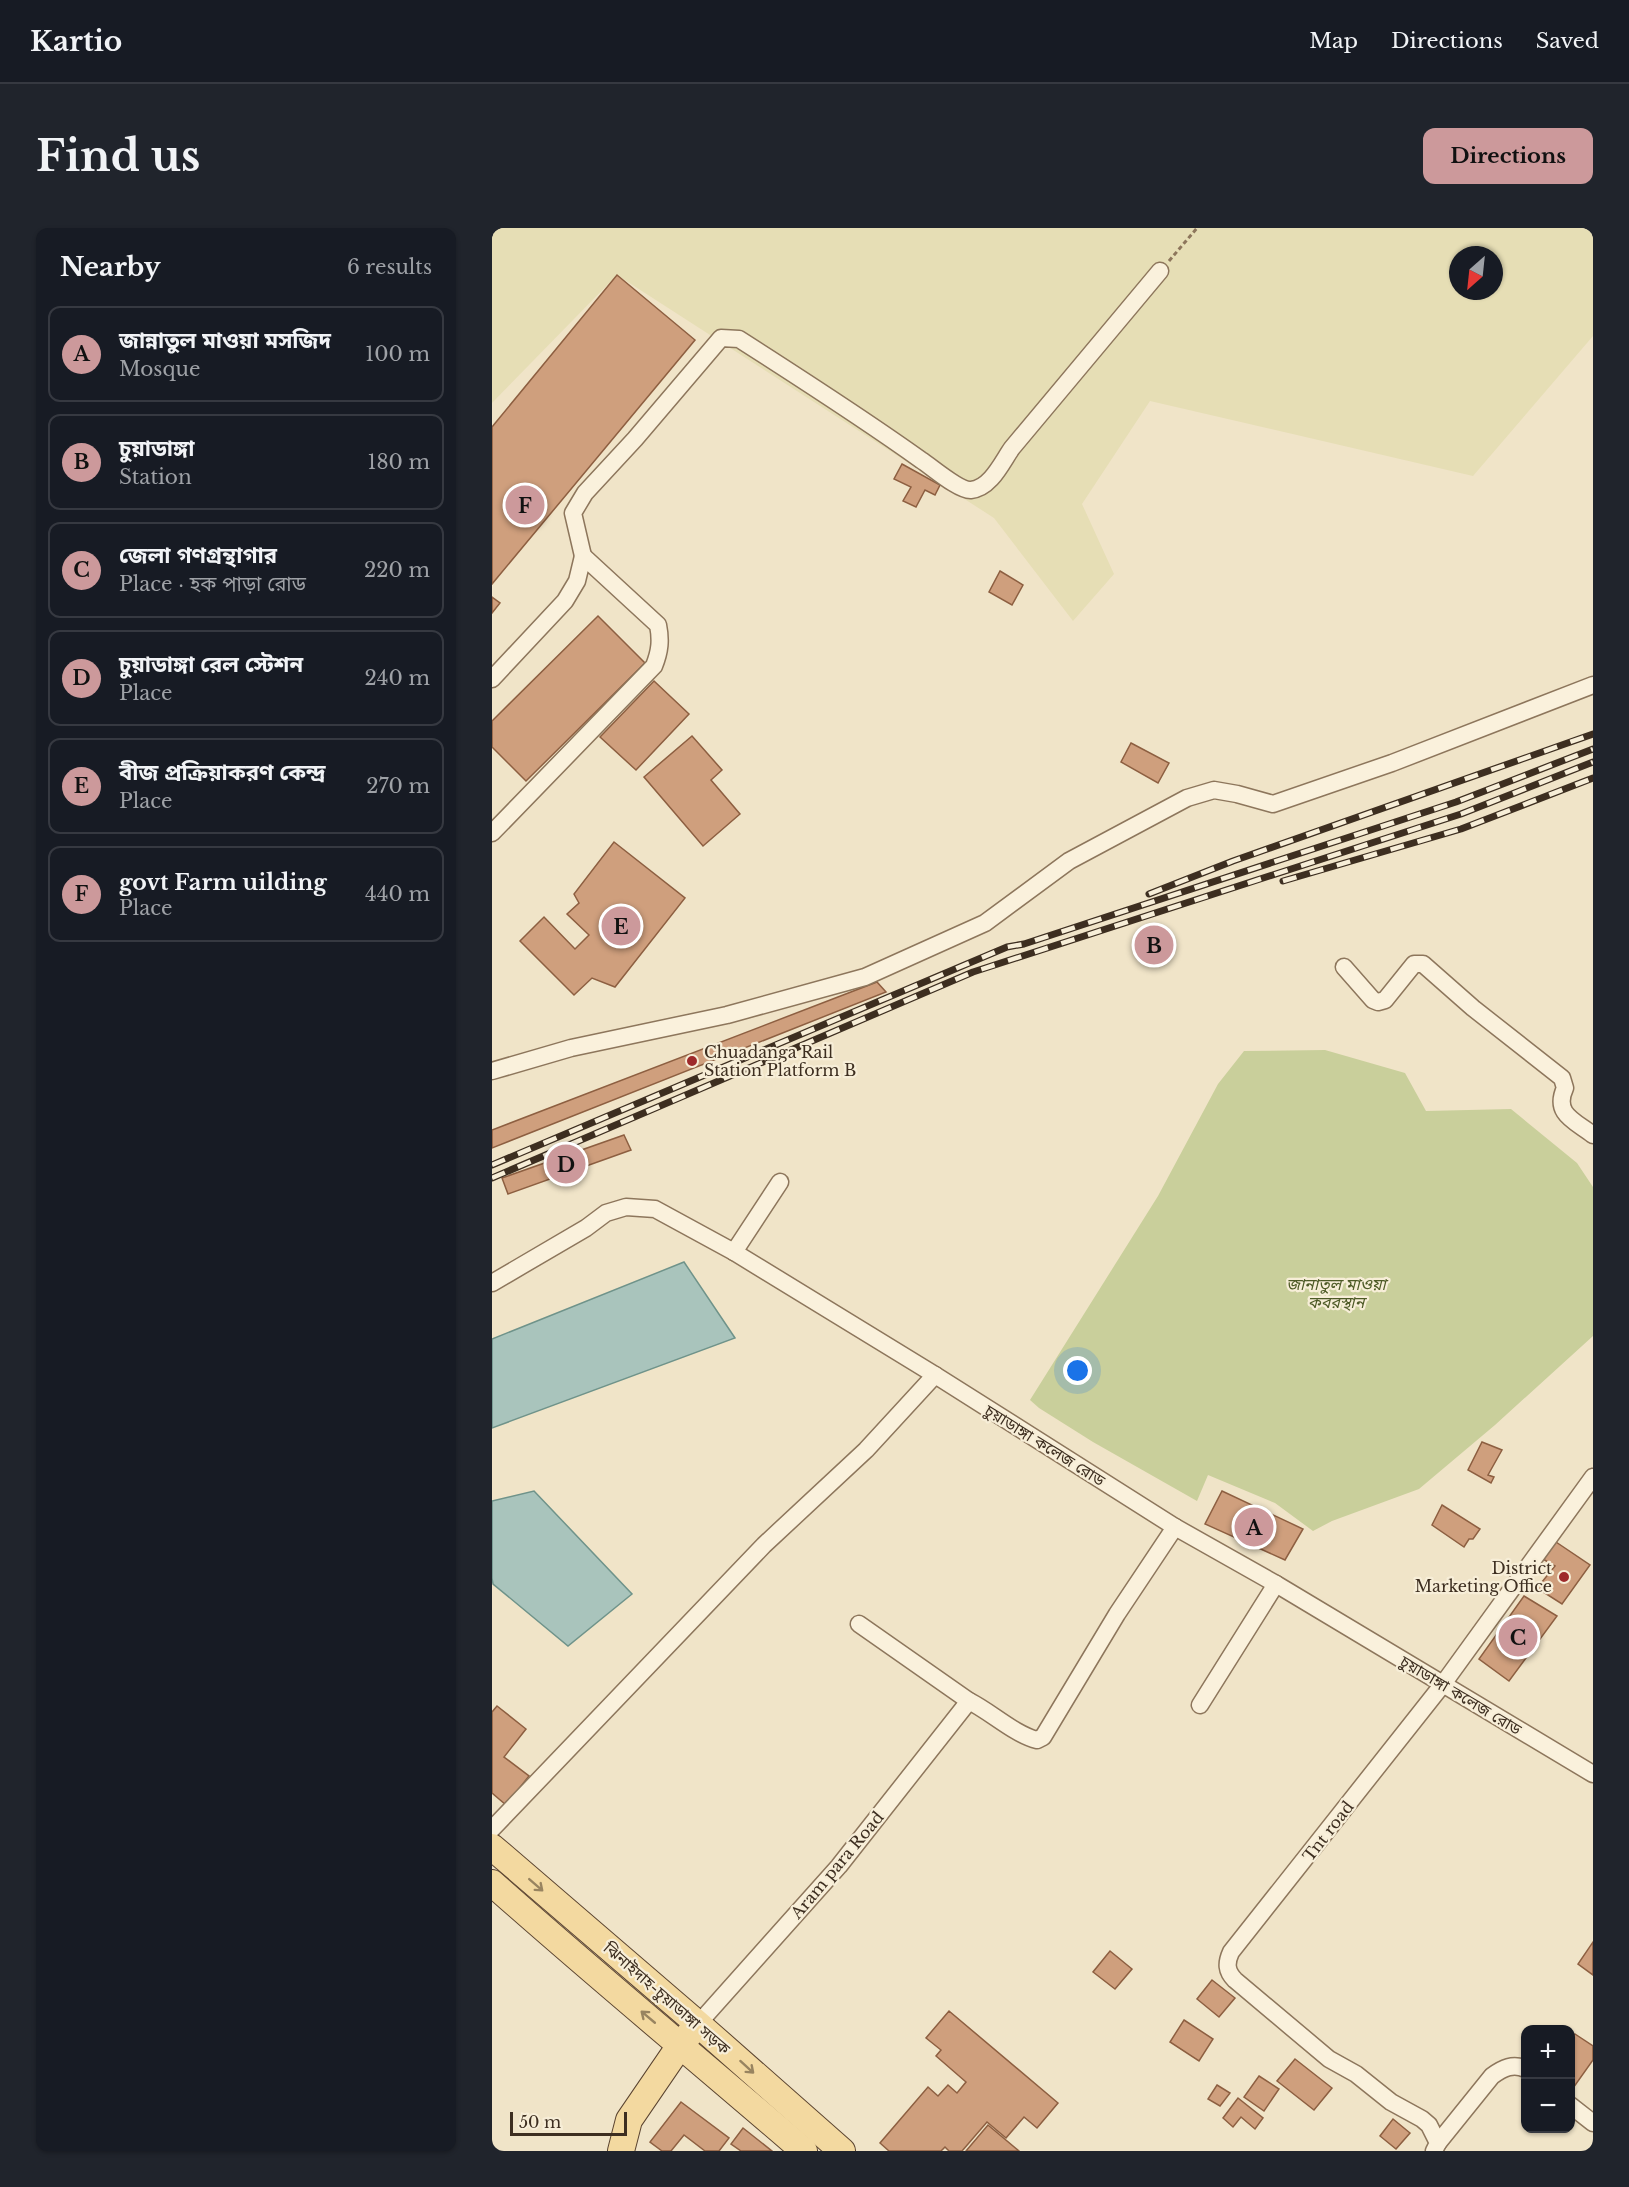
<!DOCTYPE html>
<meta charset="utf-8">
<style>
:root{--surface:#171b24;--page:#20242c;--text:#f1f3f6;--muted:#9ea1a6;--line:#363941;--accent:#cc999b}
body{margin:0;font-family:"Libre Baskerville","Noto Sans Bengali",serif;background:var(--page);color:var(--text)}
.controls{position:absolute;right:18px;bottom:18px;display:grid;overflow:hidden;border-radius:12px;box-shadow:0 2px 4px #0004}
.controls button{width:54px;height:54px;display:grid;place-items:center;padding:0;border:0;border-bottom:2px solid var(--line);background:var(--surface);color:var(--text);font:30px sans-serif}
.compass{position:absolute;left:957px;top:18px;width:54px;height:54px;border-radius:50%;background:var(--surface);box-shadow:0 2px 4px #0004;rotate:207deg}
.scale{position:absolute;left:18px;bottom:15px;width:117px;box-sizing:border-box;padding-left:6px;border:3px solid #3d2e20;border-top:0;font-size:16px;line-height:21px;white-space:nowrap;color:#3d2e20;-webkit-text-stroke:4px #f7eed8;paint-order:stroke}
.you{position:absolute;left:586px;top:1143px;width:21px;height:21px;margin:-15px;border:4px solid #fff;border-radius:50%;background:#1a73e8;box-shadow:0 0 0 9px #1a73e833}
.badge{display:grid;place-items:center;width:39px;height:39px;border-radius:50%;background:var(--accent);color:#111;font-size:20px;font-weight:700}
.pin{position:absolute;translate:-50% -50%;border:3px solid #fff;box-shadow:0 2px 6px #0006}
.list{margin:0;padding:0;list-style:none}
h2{display:flex;justify-content:space-between;align-items:center;height:78px;margin:0;padding:0 24px;font-size:26px}
h2 small{font-size:20px;font-weight:400;color:var(--muted)}
.list li{display:grid;grid-template-columns:39px 1fr auto;gap:18px;align-items:center;box-sizing:border-box;height:96px;margin:0 12px 12px;padding:0 12px;border:2px solid var(--line);border-radius:12px}
.list b{display:block;font-size:22px;white-space:nowrap}
.list p{margin:0;font-size:20px;white-space:nowrap;color:var(--muted)}
.list em{font-size:20px;font-style:normal;color:var(--muted)}
.map{position:relative;flex:none;width:1101px;height:1923px;overflow:hidden;border-radius:12px}
header{display:flex;align-items:center;gap:36px;box-sizing:border-box;height:84px;padding:0 30px;background:var(--surface);border-bottom:2px solid var(--line)}
header strong{font-size:28px}
nav{display:flex;gap:33px;margin-inline-start:auto;font-size:21px}
.intro{display:flex;align-items:center;justify-content:space-between;box-sizing:border-box;height:144px;padding:0 36px}
h1{margin:0;font-size:42px}
.button{padding:15px 27px;border-radius:12px;background:var(--accent);color:#111;font-size:21px;font-weight:700}
main{display:flex;gap:36px;padding:0 36px}
aside{flex:1;background:var(--surface);border-radius:12px;box-shadow:0 2px 4px #0004}
.map>svg:first-child{display:block}
</style>
<header>
<strong>Kartio</strong>
<nav><a>Map</a><a>Directions</a><a>Saved</a></nav>
</header>
<div class="intro"><h1>Find us</h1><a class="button">Directions</a></div>
<main>
<aside>
<h2>Nearby<small>6 results</small></h2>
<ul class="list">
<li><span class="badge">A</span><div><b>জান্নাতুল মাওয়া মসজিদ</b><p>Mosque</p></div><em>100 m</em></li>
<li><span class="badge">B</span><div><b>চুয়াডাঙ্গা</b><p>Station</p></div><em>180 m</em></li>
<li><span class="badge">C</span><div><b>জেলা গণগ্রন্থাগার</b><p>Place · হক পাড়া রোড</p></div><em>220 m</em></li>
<li><span class="badge">D</span><div><b>চুয়াডাঙ্গা রেল স্টেশন</b><p>Place</p></div><em>240 m</em></li>
<li><span class="badge">E</span><div><b>বীজ প্রক্রিয়াকরণ কেন্দ্র</b><p>Place</p></div><em>270 m</em></li>
<li><span class="badge">F</span><div><b>govt Farm uilding</b><p>Place</p></div><em>440 m</em></li>
</ul>
</aside>
<div class="map">
<svg width="1101" height="1923" viewBox="0 0 1101 1923">
<rect width="100%" height="100%" fill="#f0e4c8"/>
<path fill="#e6deb5" fill-rule="evenodd" d="M0,0H1101V108L981,248L658,173L590,276L622,346L581,393L502,290L125,47L0,175ZM966,27H1002V63H966Z"/>
<polygon fill="#c9cf9b" points="833,822 913,845 934,883 1019,881 1085,935 1101,959 1101,1108 1003,1197 927,1261 840,1293 821,1303 783,1275 716,1247 705,1273 601,1214 547,1180 538,1172 666,968 726,856 752,823"/>
<g fill="#a9c4bc" stroke="#6f938a" stroke-width="1.5">
<polygon points="192,1034 243,1110 0,1200 0,1111"/>
<polygon points="42,1263 140,1366 76,1418 1,1356 0,1350 0,1273"/>
</g>
<g fill="#cf9f7d" stroke="#8d5f41" stroke-width="1.5">
<polygon points="125,47 203,112 0,356 0,199"/>
<polygon points="410,236 448,257 443,267 433,262 424,279 411,273 419,259 402,251"/>
<polygon points="508,343 531,357 520,377 497,364"/>
<polygon points="0,369 8,375 0,385"/>
<polygon points="106,388 153,435 34,553 0,519 0,493"/>
<polygon points="162,453 197,486 144,542 108,509"/>
<polygon points="200,508 230,542 219,552 248,586 211,618 152,549"/>
<polygon points="639,515 677,535 666,555 629,534"/>
<polygon points="122,614 193,670 123,759 100,750 82,767 28,713 52,689 83,721 97,707 75,686 87,675 82,666"/>
<polygon points="385,754 394,764 0,920 0,902"/>
<polygon points="132,907 139,922 16,966 10,950"/>
<polygon points="990,1214 1010,1222 996,1247 1002,1249 999,1255 976,1242"/>
<polygon points="730,1263 811,1301 793,1332 713,1296"/>
<polygon points="950,1277 988,1301 981,1311 977,1311 972,1319 940,1297"/>
<polygon points="1061,1312 1098,1337 1070,1376 1045,1360 1063,1338 1049,1330"/>
<polygon points="1032,1368 1065,1388 1017,1453 987,1431"/>
<polygon points="5,1478 34,1501 12,1529 37,1548 14,1577 0,1565 0,1484"/>
<polygon points="1101,1714 1101,1747 1086,1736"/>
<polygon points="618,1723 640,1741 623,1761 601,1744"/>
<polygon points="720,1752 743,1770 727,1789 705,1771"/>
<polygon points="457,1783 566,1875 545,1900 532,1889 514,1910 495,1894 470,1923 457,1923 453,1919 449,1923 397,1923 388,1915 436,1859 446,1868 456,1857 465,1865 474,1854 444,1828 449,1822 434,1810"/>
<polygon points="692,1792 721,1811 707,1833 678,1814"/>
<polygon points="1083,1806 1101,1818 1101,1832 1079,1863 1078,1812"/>
<polygon points="803,1831 840,1860 822,1882 785,1853"/>
<polygon points="767,1848 787,1861 772,1883 752,1869"/>
<polygon points="725,1857 738,1865 728,1878 716,1871"/>
<polygon points="746,1870 771,1890 763,1901 749,1889 741,1899 731,1890"/>
<polygon points="189,1874 237,1910 227,1923 213,1923 192,1907 179,1923 170,1923 158,1914"/>
<polygon points="901,1891 918,1905 904,1921 888,1908"/>
<polygon points="496,1897 527,1923 474,1923"/>
<polygon points="251,1900 280,1923 249,1923 239,1916"/>
</g>
<g fill="none" stroke-linecap="round" stroke-linejoin="round">
<g stroke="#8d765c" stroke-width="19">
<g id="minor">
<path d="M91,328L81,285L93,265L143,211L229,110L247,111C308,150 369,189 429,232C440,239 467,263 479,262C499,260 510,234 520,220L668,43"/>
<path d="M0,451L73,373L85,353L91,328L166,397C169,412 168,423 162,438L0,605"/>
<path d="M852,739L881,772L886,774L893,772L922,736H931L981,780L1070,850L1073,860C1061,886 1083,893 1101,907"/>
<polyline points="0,843 79,820 235,787 373,749 493,695 577,633 695,570 722,562 745,566 781,576 900,535 1101,457"/>
<polyline points="242,1024 288,954"/>
<polyline points="0,1055 94,1000 114,985 134,979 163,981 242,1024 443,1147 683,1299 784,1356 1101,1546"/>
<path d="M367,1396L477,1473C499,1484 522,1506 545,1512L551,1509L625,1386L683,1299"/>
<polyline points="708,1477 784,1356"/>
<polyline points="0,1601 272,1317 374,1222 443,1147"/>
<polyline points="206,1796 347,1638 477,1473"/>
<polyline points="1078,1877 1101,1895"/>
<path d="M946,1915L1000,1848C1011,1840 1021,1835 1034,1841"/>
<path d="M942,1923L946,1915L937,1897L930,1891L899,1874L864,1846L837,1831L743,1752C734,1743 734,1735 739,1724L951,1456L1101,1249"/>
</g>
</g>
<g stroke="#5b4430" stroke-width="28">
<g id="primary">
<polyline points="0,1619 206,1796 350,1923"/>
<path d="M0,1655C102,1746 208,1833 312,1923"/>
<polyline points="129,1923 137,1892 189,1816 200,1803"/>
</g>
</g>
<polyline stroke="#8d765c" stroke-width="3" stroke-dasharray="4.5 3" stroke-linecap="butt" points="677,33 705,0"/>
<use href="#minor" stroke="#faf1dc" stroke-width="16"/>
<use href="#primary" stroke="#f3d9a0" stroke-width="26"/>
<g stroke="#3d2e20" stroke-width="7">
<g id="rail">
<polyline points="791,653 969,601 1101,550"/>
<polyline points="657,666 741,633 1101,506"/>
<polyline points="0,937 515,719 532,716 964,574 1101,521"/>
<polyline points="0,950 481,744 969,586 1101,534"/>
</g>
</g>
<use href="#rail" stroke="#f7eed8" stroke-width="4.5" stroke-dasharray="14" stroke-linecap="butt"/>
</g>
<defs><path id="oneway-shaft" d="M-6 0H5M1.5-3L5.5 0L1.5 3" fill="none" stroke-width="1.6" stroke-linecap="round" stroke-linejoin="round" transform="scale(1.5)"/></defs>
<g stroke="#988460">
<use href="#oneway-shaft" transform="translate(44 1657) rotate(41)"/>
<use href="#oneway-shaft" transform="translate(156 1789) rotate(-140)"/>
<use href="#oneway-shaft" transform="translate(255 1839) rotate(42)"/>
</g>
<g fill="#9e2a2b" stroke="#f7eed8" stroke-width="2">
<circle cx="200" cy="833" r="6"/>
<circle cx="1072" cy="1349" r="6"/>
</g>
<g text-anchor="middle" dominant-baseline="central" stroke-width="4.5" stroke-linejoin="round" paint-order="stroke">
<g font-size="16" fill="#3d2e20" stroke="#f7eed8" text-anchor="start">
<text x="212" y="824">Chuadanga Rail<tspan x="212" dy="18">Station Platform B</tspan></text>
<text x="1060" y="1340" text-anchor="end">District<tspan x="1060" dy="18">Marketing Office</tspan></text>
</g>
<g font-size="16" font-style="italic" fill="#4d5a26" stroke="#f7eed8">
<text x="844" y="1056">জানাতুল মাওয়া<tspan x="844" dy="18">কবরস্থান</tspan></text>
</g>
<g font-size="16" fill="#3d2e20" stroke="#f7eed8">
<text transform="translate(553 1217) rotate(32)">চুয়াডাঙ্গা কলেজ রোড</text>
<text transform="translate(969 1467) rotate(31)">চুয়াডাঙ্গা কলেজ রোড</text>
<text transform="translate(836 1603) rotate(-52)">Tnt road</text>
<text transform="translate(345 1637) rotate(-50)">Aram para Road</text>
<text transform="translate(175 1770) rotate(41)">ঝিনাইদাহ-চুয়াডাঙ্গা সড়ক</text>
</g>
</g>
</svg>
<div class="controls">
<button>+</button>
<button>−</button>
</div>
<svg class="compass" viewBox="-18 -18 36 36"><path d="M0-13l5 13h-10z" fill="#e53935"/><path d="M0 13l5-13h-10z" fill="#9ea1a6"/></svg>
<div class="scale">50 m</div>
<div class="you"></div>
<div class="pin badge" style="left:762px;top:1299px">A</div>
<div class="pin badge" style="left:662px;top:717px">B</div>
<div class="pin badge" style="left:1026px;top:1409px">C</div>
<div class="pin badge" style="left:74px;top:936px">D</div>
<div class="pin badge" style="left:129px;top:698px">E</div>
<div class="pin badge" style="left:33px;top:277px">F</div>
</div>
</main>
